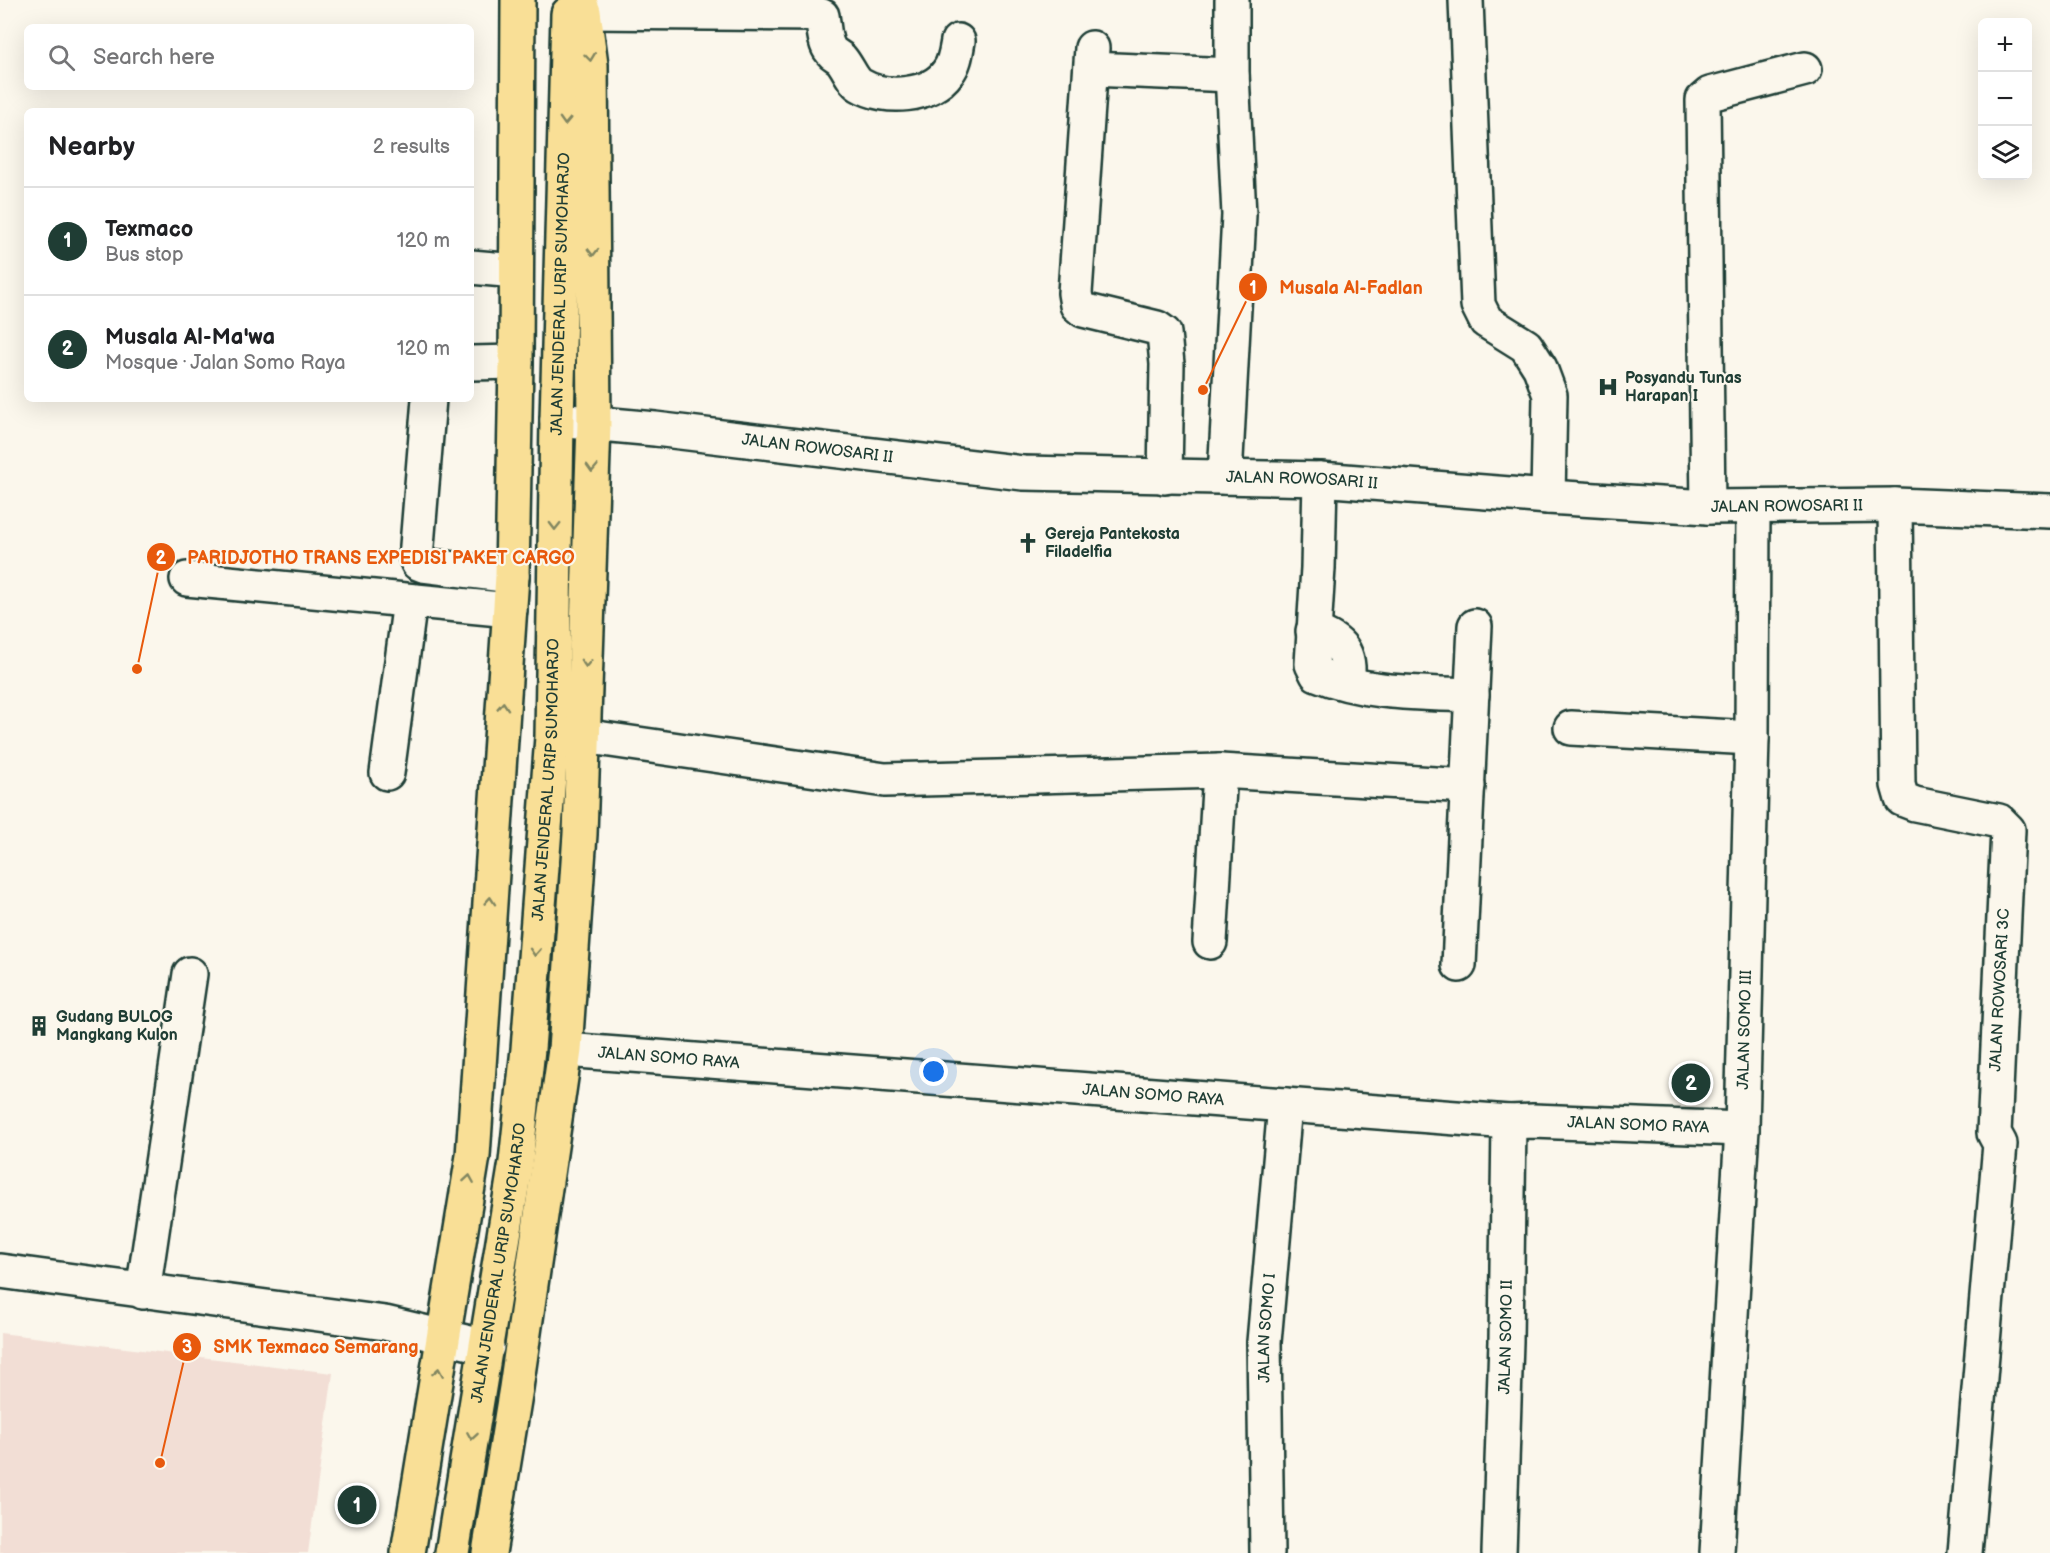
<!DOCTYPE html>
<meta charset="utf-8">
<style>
:root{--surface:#fff;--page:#f6f6f6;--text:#202124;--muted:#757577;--line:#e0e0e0;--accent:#1f3d34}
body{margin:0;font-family:"Balsamiq Sans",sans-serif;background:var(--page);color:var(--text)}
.controls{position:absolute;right:18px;top:18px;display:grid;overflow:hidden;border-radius:9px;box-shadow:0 6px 24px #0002}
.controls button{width:54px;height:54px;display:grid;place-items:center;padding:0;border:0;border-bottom:2px solid var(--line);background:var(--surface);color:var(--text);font:30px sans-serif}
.you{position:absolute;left:934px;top:1072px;width:21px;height:21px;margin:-15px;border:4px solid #fff;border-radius:50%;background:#1a73e8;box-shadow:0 0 0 9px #1a73e833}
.badge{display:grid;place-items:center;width:39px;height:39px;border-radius:50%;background:var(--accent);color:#fff;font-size:20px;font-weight:700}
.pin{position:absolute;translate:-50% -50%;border:3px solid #fff;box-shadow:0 2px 6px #0006}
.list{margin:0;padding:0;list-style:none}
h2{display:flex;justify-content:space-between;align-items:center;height:78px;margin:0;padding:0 24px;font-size:26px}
h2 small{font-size:20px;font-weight:400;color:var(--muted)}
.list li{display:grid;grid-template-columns:39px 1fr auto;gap:18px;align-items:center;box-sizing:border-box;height:108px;padding:0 24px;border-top:2px solid var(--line)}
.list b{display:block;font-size:22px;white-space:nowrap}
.list p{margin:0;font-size:20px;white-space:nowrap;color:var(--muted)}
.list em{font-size:20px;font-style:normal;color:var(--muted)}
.icon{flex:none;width:33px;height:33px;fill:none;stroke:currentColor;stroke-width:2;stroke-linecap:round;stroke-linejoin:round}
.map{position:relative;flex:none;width:2050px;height:1553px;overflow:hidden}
.search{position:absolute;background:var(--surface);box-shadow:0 6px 24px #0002;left:24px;top:24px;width:450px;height:66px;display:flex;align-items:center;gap:15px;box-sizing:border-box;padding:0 21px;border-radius:9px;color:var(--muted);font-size:22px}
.panel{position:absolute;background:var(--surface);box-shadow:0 6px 24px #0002;left:24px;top:108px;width:450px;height:294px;border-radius:9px}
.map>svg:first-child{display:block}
</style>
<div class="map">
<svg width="2050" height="1553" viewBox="0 0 2050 1553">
<rect width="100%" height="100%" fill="#fbf7ec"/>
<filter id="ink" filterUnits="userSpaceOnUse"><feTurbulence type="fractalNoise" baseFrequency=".0167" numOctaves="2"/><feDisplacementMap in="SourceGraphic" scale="12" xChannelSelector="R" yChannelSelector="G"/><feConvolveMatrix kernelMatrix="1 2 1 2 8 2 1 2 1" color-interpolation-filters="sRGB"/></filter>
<g filter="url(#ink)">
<polygon fill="#f2ded5" points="0,1333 333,1373 308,1553 0,1553"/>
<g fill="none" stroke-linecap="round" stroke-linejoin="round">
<g stroke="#1f3d34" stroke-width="38">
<g id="minor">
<polyline points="1466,0 1478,305 1486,321 1526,346 1540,368 1550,395 1548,497"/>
<path d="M584,12L817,14L822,16C824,26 824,43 831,51C834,55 838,56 841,59C848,67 852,80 860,85C885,100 931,97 948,72C955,63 956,52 958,41"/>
<polyline points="1092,48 1075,293 1077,305 1083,310 1157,328 1164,333 1167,364 1165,477"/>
<polyline points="1091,69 1232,75"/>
<polyline points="471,267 516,271"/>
<polyline points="471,363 516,362"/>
<polyline points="429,399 416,558 418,563 423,565 512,576"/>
<path id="s1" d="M557,420L655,429L1023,473L1320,479L1548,497L1708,507L1895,505L2050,511"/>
<polyline points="1225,477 1239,215 1232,73 1232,0"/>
<path d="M1320,479L1318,568L1312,664L1317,674C1365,694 1420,693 1472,695"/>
<polyline points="1895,505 1898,785 1902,799 1915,804 1999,821 2008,830 1994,1133 2000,1144 1965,1553"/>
<polyline points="1708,507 1703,100 1710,94 1805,69"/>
<polyline points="187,579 510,610"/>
<path d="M1313,631C1341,640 1352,653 1347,683"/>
<polyline points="1571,728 1752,738"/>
<polyline points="583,736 885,780 1220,771 1468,786"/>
<polyline points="387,773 410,601"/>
<polyline points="1210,942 1220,771"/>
<polyline points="1459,965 1475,626"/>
<path id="s2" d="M565,1050L1509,1122L1533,1121L1742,1129"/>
<polyline points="0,1271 385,1323 487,1347"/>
<polyline points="143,1292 190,974"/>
<path id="s3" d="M1267,1553L1264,1342L1285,1105"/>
<path id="s4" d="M1499,1553L1506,1341L1509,1122"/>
<path id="s5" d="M1717,1553L1742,1129L1752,738L1753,507"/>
</g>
</g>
<g stroke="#1f3d34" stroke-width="38">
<g id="highway">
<polyline points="408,1553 473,1156 512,576 516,362 518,0"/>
<path id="s6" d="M452,1553L516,1162L528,1049L552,737L557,420L568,14"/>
<polyline points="489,1553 516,1388 565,1050 580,834 594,424 591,65 584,12 579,0"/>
</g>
</g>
<use href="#minor" stroke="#fbf7ec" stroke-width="33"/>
<use href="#highway" stroke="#f9df96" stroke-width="33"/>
</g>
<defs><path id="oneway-chevron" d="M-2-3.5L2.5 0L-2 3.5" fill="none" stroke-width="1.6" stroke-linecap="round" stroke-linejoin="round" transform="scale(1.5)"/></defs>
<g stroke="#818660">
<use href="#oneway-chevron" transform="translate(590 57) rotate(83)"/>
<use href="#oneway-chevron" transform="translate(565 121) rotate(92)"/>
<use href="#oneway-chevron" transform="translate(593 252) rotate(90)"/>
<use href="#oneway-chevron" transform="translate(592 468) rotate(92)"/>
<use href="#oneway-chevron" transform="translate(555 526) rotate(91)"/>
<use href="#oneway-chevron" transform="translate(586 663) rotate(92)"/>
<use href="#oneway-chevron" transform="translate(503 706) rotate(-86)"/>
<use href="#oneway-chevron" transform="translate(490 901) rotate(-86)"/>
<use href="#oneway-chevron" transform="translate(535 952) rotate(94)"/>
<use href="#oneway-chevron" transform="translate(469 1179) rotate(-81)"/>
<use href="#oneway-chevron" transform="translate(438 1372) rotate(-81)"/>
<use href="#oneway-chevron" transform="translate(472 1436) rotate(99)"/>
</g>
</g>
<defs>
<g id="hospital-bare" transform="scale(1.62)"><path d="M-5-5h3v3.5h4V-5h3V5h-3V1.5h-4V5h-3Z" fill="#1f3d34" stroke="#fbf7ec" stroke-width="2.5" paint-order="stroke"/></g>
<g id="church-bare" transform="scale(1.62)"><path d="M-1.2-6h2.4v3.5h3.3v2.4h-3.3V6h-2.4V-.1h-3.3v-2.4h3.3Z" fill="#1f3d34" stroke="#fbf7ec" stroke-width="2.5" paint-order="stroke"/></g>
<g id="building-bare" transform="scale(1.62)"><path d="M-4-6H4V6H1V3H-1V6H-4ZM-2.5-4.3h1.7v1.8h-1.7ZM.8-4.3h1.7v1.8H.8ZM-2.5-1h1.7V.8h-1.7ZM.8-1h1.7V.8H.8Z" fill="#1f3d34" stroke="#fbf7ec" stroke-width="2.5" paint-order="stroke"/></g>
</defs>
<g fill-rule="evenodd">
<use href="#hospital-bare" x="1608" y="387"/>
<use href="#church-bare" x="1028" y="543"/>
<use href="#building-bare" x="39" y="1026"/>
</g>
<g text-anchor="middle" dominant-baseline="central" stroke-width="4.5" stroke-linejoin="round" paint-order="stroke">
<g font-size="16" fill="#1f3d34" stroke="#fbf7ec">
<text stroke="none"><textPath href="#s6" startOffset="1266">JALAN JENDERAL URIP SUMOHARJO</textPath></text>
<text stroke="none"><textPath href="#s1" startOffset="262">JALAN ROWOSARI II</textPath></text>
<text stroke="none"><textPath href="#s1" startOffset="748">JALAN ROWOSARI II</textPath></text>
<text stroke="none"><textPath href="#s1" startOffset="1234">JALAN ROWOSARI II</textPath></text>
<text stroke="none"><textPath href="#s6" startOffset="780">JALAN JENDERAL URIP SUMOHARJO</textPath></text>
<text transform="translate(2000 990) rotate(-87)">JALAN ROWOSARI 3C</text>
<text stroke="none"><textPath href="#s5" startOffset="524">JALAN SOMO III</textPath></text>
<text stroke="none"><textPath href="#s2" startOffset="104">JALAN SOMO RAYA</textPath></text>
<text stroke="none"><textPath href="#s2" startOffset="590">JALAN SOMO RAYA</textPath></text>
<text stroke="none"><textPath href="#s2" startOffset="1076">JALAN SOMO RAYA</textPath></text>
<text stroke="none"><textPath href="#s6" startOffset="294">JALAN JENDERAL URIP SUMOHARJO</textPath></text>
<text stroke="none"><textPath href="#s3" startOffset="225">JALAN SOMO I</textPath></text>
<text stroke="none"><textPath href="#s4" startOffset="216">JALAN SOMO II</textPath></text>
</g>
<g font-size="16" font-weight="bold" fill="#1f3d34" stroke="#fbf7ec" text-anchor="start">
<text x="1625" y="378">Posyandu Tunas<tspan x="1625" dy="18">Harapan I</tspan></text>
<text x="1045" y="534">Gereja Pantekosta<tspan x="1045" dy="18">Filadelfia</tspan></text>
<text x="56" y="1017">Gudang BULOG<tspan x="56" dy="18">Mangkang Kulon</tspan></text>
</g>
</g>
<path fill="none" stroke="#e8590c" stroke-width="2" d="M1203 390L1253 287M137 669L161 557M160 1463L187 1347"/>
<g fill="#e8590c" stroke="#fbf7ec" stroke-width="2">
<circle cx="1203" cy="390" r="6"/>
<circle cx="137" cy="669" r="6"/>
<circle cx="160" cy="1463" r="6"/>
<circle cx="1253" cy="287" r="15"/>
<circle cx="161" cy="557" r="15"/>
<circle cx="187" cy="1347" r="15"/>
</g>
<g font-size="18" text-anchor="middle" font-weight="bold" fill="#fff">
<text x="1253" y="294">1</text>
<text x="161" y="564">2</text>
<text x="187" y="1353">3</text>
</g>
<g font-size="18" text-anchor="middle" font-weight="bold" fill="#e8590c" stroke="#fbf7ec" stroke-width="4.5" stroke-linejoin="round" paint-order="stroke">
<text x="1351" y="294">Musala Al-Fadlan</text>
<text x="381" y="564">PARIDJOTHO TRANS EXPEDISI PAKET CARGO</text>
<text x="316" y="1353">SMK Texmaco Semarang</text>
</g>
</svg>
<div class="controls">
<button>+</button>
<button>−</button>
<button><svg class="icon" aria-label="layers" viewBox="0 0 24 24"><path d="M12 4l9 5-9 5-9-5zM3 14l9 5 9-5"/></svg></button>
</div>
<div class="you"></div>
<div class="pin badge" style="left:357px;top:1505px">1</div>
<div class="pin badge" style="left:1691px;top:1083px">2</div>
<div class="search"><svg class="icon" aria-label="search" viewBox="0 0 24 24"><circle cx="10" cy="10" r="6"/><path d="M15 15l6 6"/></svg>Search here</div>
<section class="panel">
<h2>Nearby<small>2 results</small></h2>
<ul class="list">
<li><span class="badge">1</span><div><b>Texmaco</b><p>Bus stop</p></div><em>120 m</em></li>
<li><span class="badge">2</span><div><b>Musala Al-Ma'wa</b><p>Mosque · Jalan Somo Raya</p></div><em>120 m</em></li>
</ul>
</section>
</div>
